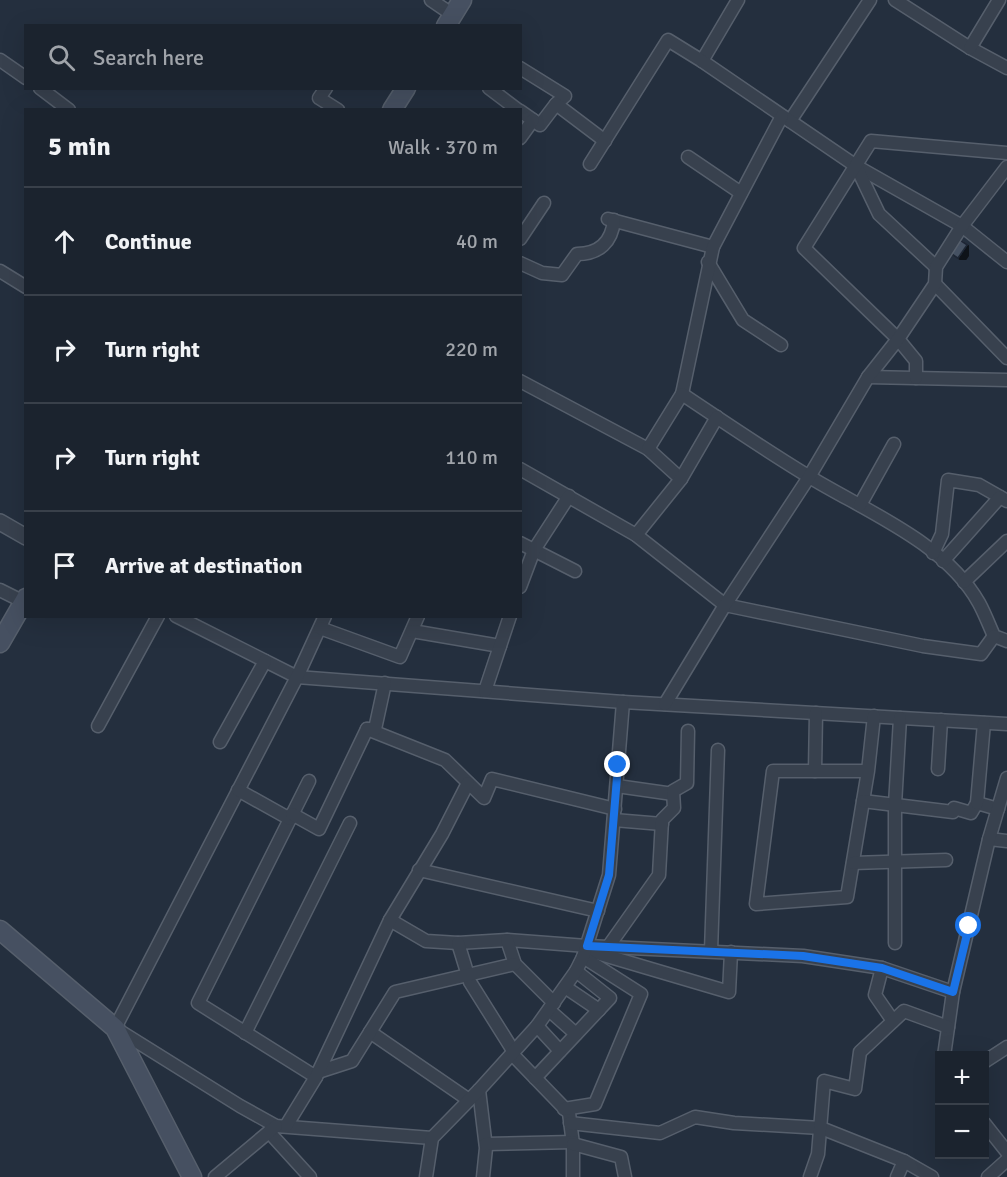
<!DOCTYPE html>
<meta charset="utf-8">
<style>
:root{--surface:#1b232e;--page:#242b36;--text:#f1f3f6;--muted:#a0a4aa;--line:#39404a}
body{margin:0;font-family:Signika,sans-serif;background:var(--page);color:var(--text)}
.controls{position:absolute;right:18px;bottom:18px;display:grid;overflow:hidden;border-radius:0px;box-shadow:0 6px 24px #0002}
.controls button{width:54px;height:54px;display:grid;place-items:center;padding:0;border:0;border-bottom:2px solid var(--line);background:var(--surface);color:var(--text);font:30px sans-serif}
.stop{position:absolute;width:18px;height:18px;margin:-14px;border:4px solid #1a73e8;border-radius:50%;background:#fff}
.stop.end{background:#1a73e8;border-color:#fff;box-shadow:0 2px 6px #0008}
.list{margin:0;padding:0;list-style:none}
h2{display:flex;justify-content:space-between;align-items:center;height:78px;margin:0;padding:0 24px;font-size:26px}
h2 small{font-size:20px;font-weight:400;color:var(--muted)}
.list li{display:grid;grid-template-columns:39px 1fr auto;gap:18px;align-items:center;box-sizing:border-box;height:108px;padding:0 24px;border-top:2px solid var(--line)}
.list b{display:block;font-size:22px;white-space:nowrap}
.list em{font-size:20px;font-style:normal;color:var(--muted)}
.icon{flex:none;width:33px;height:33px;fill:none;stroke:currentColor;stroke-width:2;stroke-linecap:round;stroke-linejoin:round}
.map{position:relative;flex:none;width:1007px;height:1177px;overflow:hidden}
.search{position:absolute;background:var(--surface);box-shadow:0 6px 24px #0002;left:24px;top:24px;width:498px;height:66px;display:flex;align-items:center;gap:15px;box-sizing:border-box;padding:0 21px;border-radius:0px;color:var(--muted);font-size:22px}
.panel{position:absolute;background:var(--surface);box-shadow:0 6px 24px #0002;left:24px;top:108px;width:498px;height:510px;border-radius:0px}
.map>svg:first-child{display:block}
</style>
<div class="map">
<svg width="1007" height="1177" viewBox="0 0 1007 1177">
<defs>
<filter id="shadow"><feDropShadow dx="6" dy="4" stdDeviation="0" flood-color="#0009"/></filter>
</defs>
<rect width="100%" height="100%" fill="#242f3e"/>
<polygon fill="#455162" stroke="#1f2835" stroke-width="1.5" filter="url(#shadow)" points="958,239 967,245 958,258 949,252"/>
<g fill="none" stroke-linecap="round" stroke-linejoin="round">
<g stroke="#565f6c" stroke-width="15">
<g id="minor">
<polyline points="431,0 453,15"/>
<polyline points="895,0 970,48 1007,68"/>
<polyline points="970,48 999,0"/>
<polyline points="0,60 26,78"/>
<polyline points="702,61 738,0"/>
<polyline points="520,68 565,96 556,104"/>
<polyline points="40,88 69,110"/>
<polyline points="326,88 319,98 338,110"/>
<polyline points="489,88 518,110"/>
<polyline points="520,111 540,125 556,104 605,141"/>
<polyline points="790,121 870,0"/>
<polyline points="520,138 533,120"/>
<polyline points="688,157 741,193"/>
<polyline points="590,164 668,40 702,61 856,166 962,226 1007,262"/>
<polyline points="856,166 879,214 936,267"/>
<polyline points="608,219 713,247"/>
<polyline points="520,239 544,203"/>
<polyline points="708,262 743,320 781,345"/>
<path d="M520,263L542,273L562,275L577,254C599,254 612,242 614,220"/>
<polyline points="0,271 26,287"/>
<polyline points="935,284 1007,358"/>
<polyline points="868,377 1007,380"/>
<polyline points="916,378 916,361 898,339 804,248 871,141 1007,153"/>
<polyline points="520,381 648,449 681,479"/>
<polyline points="682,394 713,247 782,116"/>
<path d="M648,449L682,394C724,422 765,450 808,476C865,511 945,542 979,603C985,614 989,625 994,636L1007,641"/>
<polyline points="520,469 636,535 725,605 923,646 981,654 994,636"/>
<polyline points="860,505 894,444"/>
<polyline points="636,535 681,479 717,417"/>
<polyline points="520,543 575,571"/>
<polyline points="933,553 942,534 948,480 979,485 1007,501"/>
<polyline points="943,561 1000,497"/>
<polyline points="964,582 1007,541"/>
<polyline points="520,587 534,550 569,496"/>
<polyline points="0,590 22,601"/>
<polyline points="176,616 297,677 623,702 1007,724"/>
<polyline points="325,616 297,677 115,1028 240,1106 276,1126 432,1138"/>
<polyline points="320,628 400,657 418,616"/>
<polyline points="412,631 500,646"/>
<polyline points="485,691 510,616"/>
<polyline points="665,704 725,605 809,477 868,377 898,339 935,284 936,267 962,226 1007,167"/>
<polyline points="98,726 158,616"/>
<polyline points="367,729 445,760 484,798 492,779 615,809"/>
<polyline points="220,742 265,661"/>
<polyline points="938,769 941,720"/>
<polyline points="815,771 816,713"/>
<polyline points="868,771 773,771 756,904 847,897 868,771 874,716"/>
<polyline points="309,781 198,1003 316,1077"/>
<polyline points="617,786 673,794"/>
<polyline points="238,790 290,819"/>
<polyline points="863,801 953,812 954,808 971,813 977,803 998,809"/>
<polyline points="977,803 984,723"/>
<polyline points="292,814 319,829 367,729 375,729 385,683"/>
<polyline points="614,820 662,824"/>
<polyline points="989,839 1007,841"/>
<polyline points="853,863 946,860"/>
<polyline points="419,870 598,911"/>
<polyline points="390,920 426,941 458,943 507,940 587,946 803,956 882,968 953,992"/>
<polyline points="507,940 515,964 554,1003"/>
<polyline points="458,943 470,982 514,1052"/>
<polyline points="895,943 895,805 900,718"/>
<polyline points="608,947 659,875 662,820 674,808 673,791 687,783 688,731"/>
<polyline points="590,951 729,992 731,952"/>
<polyline points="711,951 718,750"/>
<polyline points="882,968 875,995 893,1021"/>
<polyline points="565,987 599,1010"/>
<polyline points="549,1010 576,1034"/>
<polyline points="537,1026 560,1051"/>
<polyline points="370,1032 469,1100"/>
<polyline points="245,1033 350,823"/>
<polyline points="512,1054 569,1113 573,1144 573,1177"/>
<polyline points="944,1056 953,992 989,839 1007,778"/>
<polyline points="984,1062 1007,1047"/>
<polyline points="318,1072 352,1061 395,992 515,964"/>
<polyline points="535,1078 610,998 576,971"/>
<polyline points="479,1090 486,1148 483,1177"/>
<polyline points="564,1109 595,1104 641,994 583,957"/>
<polyline points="570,1123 660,1133 695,1117 734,1123 821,1128 904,1161"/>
<polyline points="984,1123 1007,1152"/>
<polyline points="286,1126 316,1077 390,920 442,834 468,783"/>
<polyline points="269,1132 310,1177"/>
<polyline points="486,1144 573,1142"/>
<polyline points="573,1144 621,1157 625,1177"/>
<polyline points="215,1177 276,1126"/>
<polyline points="426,1177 432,1138 479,1090 537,1026 576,971 583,957 609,875 623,702"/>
<polyline points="810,1177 818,1154 824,1081 855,1089 860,1052 904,1011 948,1027"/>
<polyline points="897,1177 904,1161 932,1177"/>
<polyline points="988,1177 1007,1160"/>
</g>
</g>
<g stroke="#565f6c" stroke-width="18">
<polyline id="tertiary" points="0,522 26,537"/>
</g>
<g stroke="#565f6c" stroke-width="21">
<g id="secondary">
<polyline points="446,26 462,0"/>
<polyline points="392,110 406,88"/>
<polyline points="0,643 26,598"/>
<polyline points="0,930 115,1028 192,1177"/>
</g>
</g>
<use href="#minor" stroke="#38414e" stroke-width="12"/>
<use href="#tertiary" stroke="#38414e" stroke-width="15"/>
<use href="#secondary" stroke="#465061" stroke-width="18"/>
</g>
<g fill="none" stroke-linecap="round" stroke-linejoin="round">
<polyline stroke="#1a73e8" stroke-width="8" points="618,765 609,875 587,946 803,956 882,968 953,992 969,926"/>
</g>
</svg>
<div class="controls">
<button>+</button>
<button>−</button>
</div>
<div class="stop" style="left:969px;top:926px"></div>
<div class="stop end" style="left:618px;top:765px"></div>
<div class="search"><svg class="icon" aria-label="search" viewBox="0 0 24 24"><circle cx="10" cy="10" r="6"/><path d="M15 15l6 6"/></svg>Search here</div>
<section class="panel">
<h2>5 min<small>Walk · 370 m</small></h2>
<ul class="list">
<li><svg class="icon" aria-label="ahead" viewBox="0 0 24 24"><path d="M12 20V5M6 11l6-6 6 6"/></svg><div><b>Continue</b></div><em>40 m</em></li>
<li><svg class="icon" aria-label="right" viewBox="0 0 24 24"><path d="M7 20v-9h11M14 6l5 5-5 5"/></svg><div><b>Turn right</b></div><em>220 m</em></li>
<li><svg class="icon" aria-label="right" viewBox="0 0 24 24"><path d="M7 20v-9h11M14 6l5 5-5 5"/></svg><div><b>Turn right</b></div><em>110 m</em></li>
<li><svg class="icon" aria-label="arrive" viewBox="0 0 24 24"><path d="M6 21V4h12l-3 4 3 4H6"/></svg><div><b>Arrive at destination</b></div></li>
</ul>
</section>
</div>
